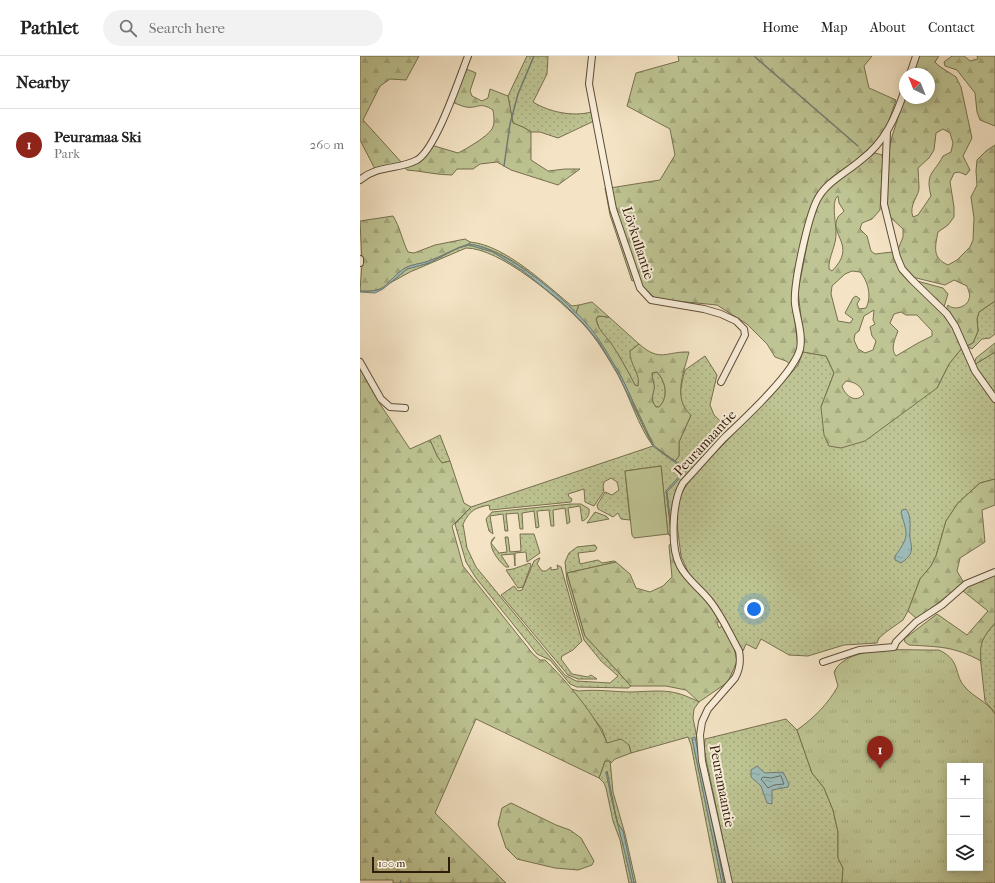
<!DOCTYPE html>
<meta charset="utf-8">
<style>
:root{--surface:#fff;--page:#f2f2f2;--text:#222;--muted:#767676;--line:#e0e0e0;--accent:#8f2418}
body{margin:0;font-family:"IM FELL French Canon",serif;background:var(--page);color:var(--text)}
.controls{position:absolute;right:12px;bottom:12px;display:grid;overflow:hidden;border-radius:0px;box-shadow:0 2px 10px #0003}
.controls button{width:36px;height:36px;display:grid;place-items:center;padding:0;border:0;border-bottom:1px solid var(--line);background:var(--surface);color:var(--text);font:20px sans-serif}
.compass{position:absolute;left:539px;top:12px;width:36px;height:36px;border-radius:50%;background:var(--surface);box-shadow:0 2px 10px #0003;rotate:317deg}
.scale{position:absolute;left:12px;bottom:10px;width:78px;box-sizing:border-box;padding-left:4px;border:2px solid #2e1b09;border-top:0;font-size:11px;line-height:14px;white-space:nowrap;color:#2e1b09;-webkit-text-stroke:3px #f8edd9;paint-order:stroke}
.you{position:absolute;left:394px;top:553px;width:14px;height:14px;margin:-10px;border:3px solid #fff;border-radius:50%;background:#1a73e8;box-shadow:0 0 0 6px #1a73e833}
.badge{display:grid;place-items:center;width:26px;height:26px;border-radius:50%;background:var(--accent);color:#fff;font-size:13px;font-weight:700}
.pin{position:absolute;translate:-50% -33px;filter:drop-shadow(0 1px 2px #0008)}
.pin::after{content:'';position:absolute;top:21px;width:14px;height:12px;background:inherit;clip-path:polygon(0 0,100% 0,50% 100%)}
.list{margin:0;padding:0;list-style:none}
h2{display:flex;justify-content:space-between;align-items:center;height:52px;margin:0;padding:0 16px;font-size:17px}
h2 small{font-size:13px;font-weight:400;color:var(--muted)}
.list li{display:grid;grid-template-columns:26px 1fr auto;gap:12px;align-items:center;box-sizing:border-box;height:72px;padding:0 16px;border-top:1px solid var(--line)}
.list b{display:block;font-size:15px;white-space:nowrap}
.list p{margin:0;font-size:13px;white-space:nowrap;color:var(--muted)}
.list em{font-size:13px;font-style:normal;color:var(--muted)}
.icon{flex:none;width:22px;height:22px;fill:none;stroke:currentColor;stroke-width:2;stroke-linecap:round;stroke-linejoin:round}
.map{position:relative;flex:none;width:635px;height:827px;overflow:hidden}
header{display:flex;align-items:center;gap:24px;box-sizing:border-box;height:56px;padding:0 20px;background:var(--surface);border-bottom:1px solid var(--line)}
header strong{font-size:19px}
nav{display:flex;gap:22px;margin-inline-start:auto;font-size:14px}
.search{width:280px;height:36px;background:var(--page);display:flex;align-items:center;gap:10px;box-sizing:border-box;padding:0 14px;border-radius:22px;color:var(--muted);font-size:15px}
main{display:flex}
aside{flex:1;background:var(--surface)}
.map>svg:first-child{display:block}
</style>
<header>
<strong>Pathlet</strong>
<div class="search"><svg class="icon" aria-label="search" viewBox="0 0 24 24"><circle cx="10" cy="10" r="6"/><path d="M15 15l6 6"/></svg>Search here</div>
<nav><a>Home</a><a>Map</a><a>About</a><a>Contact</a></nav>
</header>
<main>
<aside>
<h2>Nearby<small></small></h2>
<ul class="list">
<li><span class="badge">1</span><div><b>Peuramaa Ski</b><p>Park</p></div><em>260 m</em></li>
</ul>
</aside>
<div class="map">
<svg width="635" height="827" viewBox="0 0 635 827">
<defs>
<pattern id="grass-dots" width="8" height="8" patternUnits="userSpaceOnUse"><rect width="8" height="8" fill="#bec493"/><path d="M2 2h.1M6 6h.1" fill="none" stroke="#a4a87d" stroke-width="1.8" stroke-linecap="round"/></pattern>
<pattern id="forest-firs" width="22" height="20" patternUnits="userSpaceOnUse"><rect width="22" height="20" fill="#bec493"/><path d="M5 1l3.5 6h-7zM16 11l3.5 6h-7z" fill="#a4a87d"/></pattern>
<pattern id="park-tufts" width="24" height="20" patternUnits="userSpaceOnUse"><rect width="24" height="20" fill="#bec493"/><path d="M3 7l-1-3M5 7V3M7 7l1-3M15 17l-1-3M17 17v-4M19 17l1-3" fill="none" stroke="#a4a87d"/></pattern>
<pattern id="water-ripples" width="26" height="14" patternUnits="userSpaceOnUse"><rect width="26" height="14" fill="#9ebdbb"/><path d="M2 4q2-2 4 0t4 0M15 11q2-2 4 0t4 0" fill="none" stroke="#88a29f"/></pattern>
</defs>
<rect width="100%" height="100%" fill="#f4e4c5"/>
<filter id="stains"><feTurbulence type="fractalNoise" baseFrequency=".005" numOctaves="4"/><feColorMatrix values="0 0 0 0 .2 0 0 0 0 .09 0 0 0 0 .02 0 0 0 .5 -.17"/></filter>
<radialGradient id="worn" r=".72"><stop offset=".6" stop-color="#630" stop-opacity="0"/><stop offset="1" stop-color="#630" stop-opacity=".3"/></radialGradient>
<g fill="url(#grass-dots)" stroke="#76704e">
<path d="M167,0H188L187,18L173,46C189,56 213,61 231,56L234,65L198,82L180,76H171L163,71L153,68L148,40Z"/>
<polygon points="245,132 247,132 275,224 272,225 250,159"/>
<path d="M110,186C145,189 185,228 212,250L219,249L216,257C188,231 148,193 109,188Z"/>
<path d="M109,189L133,196L163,215L203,247L225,269L239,286L258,318L293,390L325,414L306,435L311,476L307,436L327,414L315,405L319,400V386L331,359C315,346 321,331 325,314L345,300L357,319L350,349L354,359L370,374L320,429L312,448L313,476L310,480L308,478L301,410L265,415L270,464L261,463L258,457L253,461L238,453L237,449L245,436L252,439L259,434L257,426L251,422L244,426L243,431L244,435L234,450L225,446L224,433L208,438L209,441L212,443L211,446L130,454L129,449C115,452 110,454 103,468L107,492L116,511L205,619L216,625L250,627L258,620L241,605L224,584L207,525L205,506L209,497L217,491L235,489L237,492L235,495L218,497L220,508L238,504L242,507L254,505L256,506L207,517L225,580L271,630L268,632L217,631L210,628L190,604L177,598L116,522L106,506L95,468L111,451L293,390C278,370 270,341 258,319C248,302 237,283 224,269C201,244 140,192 106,192L50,216L30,227L47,213L69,207L98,192Z"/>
<polygon points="635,245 635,278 630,282 622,283 612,293 606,290 613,287 618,275 617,263 619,256"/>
<polygon points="238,260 249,261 279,288 270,295 279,323 278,330 275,329 259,300 240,275 236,263"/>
<polygon points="602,292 616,322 635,347 635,423 620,427 598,447 586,465 576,500 571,510 560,523 548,555 543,564 526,576 519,582 517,587 484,589 448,600 429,599 401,583 396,593 386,588 383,595 351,542 329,518 321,500 317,468 318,443 331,422 420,330 438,309 443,296 466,300 474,317 461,351 577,332 589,308"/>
<polygon points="635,296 635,334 631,337 614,309"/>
<path d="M297,316C306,326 309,341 299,351H296C290,344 293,339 294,331C294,327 292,322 292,317Z"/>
<polygon points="80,379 90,405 82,407 77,400 70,384"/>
<path d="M211,448H221L229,453C230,458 227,464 222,465L220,450L208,452L210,466L207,468L205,452L193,454L194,470H191L189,454L177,455L179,471L176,472L174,455L162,457L163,473H160L158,457L146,458L148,475H145L143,458L130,460L133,478L129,475L126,463L132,456Z"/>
<polygon points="235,456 246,460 249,463 227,467"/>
<path d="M160,478H174L180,497L167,506L166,496L155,497V510L154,498L141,499L149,511H146C139,506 124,487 135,481L131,487L139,497L147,496L145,481H148L150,496L161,495Z"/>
<polygon points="179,502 180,502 177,508 182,515 186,515 191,511 191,514 198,513 197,509 201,511 222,585 213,594 202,600 201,603 212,618 228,621 231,619 237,623 218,623 208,619 141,539 154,530 158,535 162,534 174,505"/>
<polygon points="170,507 171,509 163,531 158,532 146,514 153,513"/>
<polygon points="635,567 635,657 625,645 619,590 627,576"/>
<path d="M211,633L219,635C237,633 254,636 272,636C301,635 312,632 339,646L334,653L333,662L366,827H364L342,716L332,682L362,827H358L331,689L328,681L271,697L269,689L247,687L242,673Z"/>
<polygon points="426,663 437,674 452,717 464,732 473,754 478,776 478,802 483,812 482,827 372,827 344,693 345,683"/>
<path d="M250,704L253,736L265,778L276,827H274L263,775L257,766L247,715L246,716C253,754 264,789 272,827H269L260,784L253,765L246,732L244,727L239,722L245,705Z"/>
</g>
<g fill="url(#forest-firs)" stroke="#76704e" fill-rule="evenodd">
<polygon points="0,0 59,0 46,24 30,23 20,30 3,64 42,107 15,113 0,84"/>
<polygon points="318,0 512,0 504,10 509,32 536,44 527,70 519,83 457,140 448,159 435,219 433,250 438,291 431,309 426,305 415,301 407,288 387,268 357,249 296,243 281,229 256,162 250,132 300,124 315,99 310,73 267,50 276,17 319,5"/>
<path d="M559,0H579L575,6L579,10L596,21L601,31L612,82L603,100L610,114L606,119L599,116L594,117L590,126L594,151V161L588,169L578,176C575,191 572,202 588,209L597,204L610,191L613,184L614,162L611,141L617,129L616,115L617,104L626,95L635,89V245L619,256L617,263L618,275L613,287L606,290L586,254L588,249C594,255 607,251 609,243C611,239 608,234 607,230L594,224L585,229L552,221L544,211L537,196L543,181V173L529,160L527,149L528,100L531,84L545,39V42H569V18H552ZM583,73L590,77L593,87L591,96L583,100C574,118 565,116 571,140L558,159L553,161C548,149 560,139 559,131C559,125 558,118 558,112L569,102L574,94L576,77Z"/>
<polygon points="592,0 604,0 610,5 618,3 617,0 635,0 635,70 620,64 617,56 615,37 597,14 585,10 584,6"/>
<path d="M104,12L116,17L110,35L112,40L122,45L128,42L130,33L148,40L153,67L163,71L171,76V104L188,115L205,113H220L198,129L151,114L137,106L120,108L113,113H97L92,119C77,119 62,115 47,114L44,111L71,89L98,97C106,93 127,81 132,73C135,68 134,60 133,54C119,45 118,53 106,51C101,50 95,47 90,45Z"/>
<path d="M515,97L522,99L523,105L520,154L512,163L502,167L500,173L507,180L511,195L515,198L532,196L534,199L540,216L582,256L593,270L602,292L589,308L577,332L505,385L481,392L469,390L464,379L461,351L474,317L466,300L443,296V279L438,235L452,164L458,146L466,135ZM478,140L479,147L484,155C483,157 479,159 478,161C468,179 498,189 472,215L469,213C468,201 477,189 476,176C476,168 471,144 478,140ZM492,215L500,216C508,225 512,240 506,252L499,253L497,248L500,243L496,240L493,242L485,257L493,263L490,267L478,265L471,238L472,230L485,218ZM514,254L513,264L515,268L510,271L512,280L516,285L513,294L505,297L498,293L494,284L495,278L499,275L504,260ZM541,256L546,259H557L572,275V280L558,287L536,300C530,293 535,283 538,275L530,267L534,258ZM486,325C495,326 500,329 504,338C496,348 485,340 482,330Z"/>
<path d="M33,160C40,171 42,184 48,196L54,197L75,189L105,183L110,186L109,188C95,192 83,200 69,205C62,208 52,208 45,212C25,226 28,237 0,235L2,207L0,165Z"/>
<polygon points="557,225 583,232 588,238 584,251"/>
<path d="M232,246L249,261L238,260L236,263C238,274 245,279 251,287C260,301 268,315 275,329L278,330C281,318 269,308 270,295L279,288C301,307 306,295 329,296C324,316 312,343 331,359L319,386V400L315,405L294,390L260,318L239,285L216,257L219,249ZM297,316C306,326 309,341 299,351H296C288,341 296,336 294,328C293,324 292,321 292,317Z"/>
<polygon points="635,287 635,296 614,309 616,302"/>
<path d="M0,311L20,348L50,393L70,384L77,400L82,407L90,405L104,447L111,451L92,470L103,510L173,598L180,604H185C204,622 238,662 247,687L261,683L269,689L271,697L255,703L251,707L250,705H245L239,722L116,663L75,757L146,827H33V824H0Z"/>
<polygon points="635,423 635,449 622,454 625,486 600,502 597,515 604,527 557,563 548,555 560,523 571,510 576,500 586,465 598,447 620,427"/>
<polygon points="310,488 313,489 315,498 360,565 357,567 359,572 362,570 373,588 377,605 368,626 339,646 326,634 306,630 271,630 225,580 207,517 256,506 270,518 276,532 290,536 303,530 312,521 309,490"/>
<path d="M635,518V567C623,581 619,587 621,605C593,590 580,591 549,589L545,586L544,583L577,558L607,579L628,555L603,535L610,528Z"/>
<polygon points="151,747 196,769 210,774 221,782 234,805 232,809 218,814 195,812 157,803 146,792 138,768 142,752"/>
</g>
<path fill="url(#park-tufts)" stroke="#76704e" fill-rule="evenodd" d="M579,594C602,605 593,618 605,631C614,642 626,644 635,658V827H482L483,812L478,802V776L473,754L464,732L452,717L437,674C454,662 468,648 478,630L474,616C487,587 551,595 579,594ZM590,710H620V812H590Z"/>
<polygon fill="#bec493" stroke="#76704e" points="301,410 308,478 274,482 272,479 265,415"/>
<g fill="url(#water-ripples)" stroke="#717c74">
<path d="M109,188C146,193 201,239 226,267C239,281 249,300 259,317C272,339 279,366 293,388C297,394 320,408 327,414L307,436L312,476L306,435L325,414L293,390L258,318L239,286L225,269L203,247L163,215L133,196L109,189L98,192L69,207L47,213L23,233L15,237L0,236V235C29,237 24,226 45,212C52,208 61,208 69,205C83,200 95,192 109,188Z"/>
<path d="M546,453C551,460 550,467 550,474C548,488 559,495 541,507L535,504V500C549,481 548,479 541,457L542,454Z"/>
<polygon points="335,681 364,827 362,827 332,682"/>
<polygon points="397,710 405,717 423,716 429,728 428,731 412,734 412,748 407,747 401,730 391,721 391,714"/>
<path d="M247,715L257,766L263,775L274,827H272C264,789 253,754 246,716Z"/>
</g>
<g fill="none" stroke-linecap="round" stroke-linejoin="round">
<polygon stroke="#666c62" stroke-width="1" points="421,720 424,728 414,729 408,732 401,723 403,721 411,722"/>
<g stroke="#717c74" stroke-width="1.5">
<polyline points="394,0 498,90"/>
<polyline points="144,110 150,68 158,38 174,0"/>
<polyline points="40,827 41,825"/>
</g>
<g stroke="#604d38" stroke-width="8">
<g id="street">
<polyline points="232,0 229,28 253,153 280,232 291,244 344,253 361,258 376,265 384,273 385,279 361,326"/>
<polyline points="550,18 556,0"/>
<polyline points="527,76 524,148 537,201 542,213 552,224 587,258 595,270 615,315 635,343"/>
<path d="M0,124C17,109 38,114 57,104C76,93 99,23 108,0"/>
<polyline points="0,203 0,207"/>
<polyline points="0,306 21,343 30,351 45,352"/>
<polyline points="463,606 499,594 534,591 536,586 556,566 582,549 606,528 635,516"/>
<path d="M369,827L342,705L340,679L342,666L348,653L375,622C380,613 381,605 379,595C370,579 362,560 350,545C341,533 327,524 320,510C310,491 312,445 323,427C337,412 350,397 364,382C384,363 434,317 440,293C443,278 437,263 435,248C433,228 448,162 457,144C466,126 486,117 501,104C525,86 536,61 545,33"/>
</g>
</g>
<use href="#street" stroke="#f8edd9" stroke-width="6"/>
</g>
<g text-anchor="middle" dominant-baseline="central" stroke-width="4" stroke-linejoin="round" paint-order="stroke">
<g font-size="14" fill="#2e1b09" stroke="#f8edd9">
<text transform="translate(278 187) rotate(72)">Lövkullantie</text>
<text transform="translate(345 387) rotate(-47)">Peuramaantie</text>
<text transform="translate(362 730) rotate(79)">Peuramaantie</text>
</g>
</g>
<rect width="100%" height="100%" filter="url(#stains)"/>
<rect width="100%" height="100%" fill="url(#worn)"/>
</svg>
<div class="controls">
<button>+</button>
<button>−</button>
<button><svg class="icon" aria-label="layers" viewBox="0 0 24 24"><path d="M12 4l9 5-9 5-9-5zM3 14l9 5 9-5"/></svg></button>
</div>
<svg class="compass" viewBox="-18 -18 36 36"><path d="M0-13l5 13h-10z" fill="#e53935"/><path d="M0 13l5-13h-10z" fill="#767676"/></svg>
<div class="scale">100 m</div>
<div class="you"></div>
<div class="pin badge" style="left:520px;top:713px">1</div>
</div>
</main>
